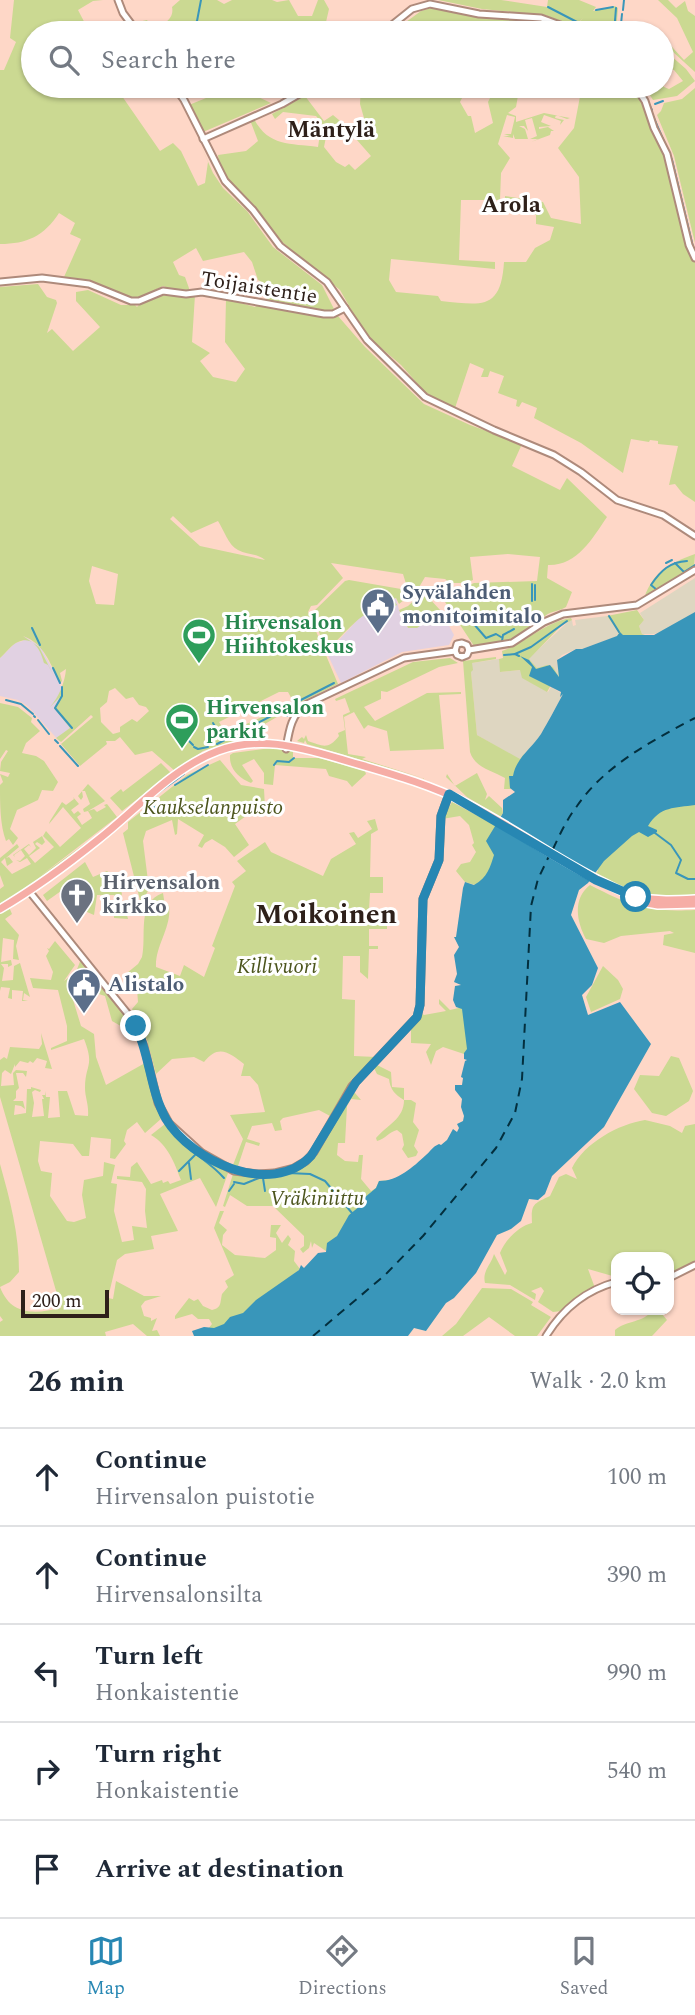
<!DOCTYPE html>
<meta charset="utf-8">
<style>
:root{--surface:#fff;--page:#f2f2f3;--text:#1f2937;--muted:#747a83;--line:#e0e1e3;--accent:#2787b3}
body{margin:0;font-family:Spectral,serif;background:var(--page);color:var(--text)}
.controls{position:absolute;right:21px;bottom:21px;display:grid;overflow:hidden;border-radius:14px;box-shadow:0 2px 5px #0004}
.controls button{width:63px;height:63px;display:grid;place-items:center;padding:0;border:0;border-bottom:2px solid var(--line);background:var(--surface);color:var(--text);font:35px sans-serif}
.scale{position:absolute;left:21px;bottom:18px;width:88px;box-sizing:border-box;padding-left:7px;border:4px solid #2e201a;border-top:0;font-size:19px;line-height:24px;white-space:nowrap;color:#2e201a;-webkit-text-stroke:5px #fff;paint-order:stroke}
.stop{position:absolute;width:21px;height:21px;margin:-16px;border:5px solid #2787b3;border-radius:50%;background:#fff}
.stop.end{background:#2787b3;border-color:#fff;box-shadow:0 2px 7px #0008}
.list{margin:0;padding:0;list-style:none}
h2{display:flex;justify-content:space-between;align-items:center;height:91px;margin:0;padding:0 28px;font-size:30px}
h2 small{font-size:23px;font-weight:400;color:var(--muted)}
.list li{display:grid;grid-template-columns:46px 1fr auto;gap:21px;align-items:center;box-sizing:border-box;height:98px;padding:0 28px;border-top:2px solid var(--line)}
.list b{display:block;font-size:26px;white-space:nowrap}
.list p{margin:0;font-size:23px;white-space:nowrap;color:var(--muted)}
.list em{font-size:23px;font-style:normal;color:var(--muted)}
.icon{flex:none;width:38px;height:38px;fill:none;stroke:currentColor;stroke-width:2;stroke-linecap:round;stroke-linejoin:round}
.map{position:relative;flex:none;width:695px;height:1336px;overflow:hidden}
.search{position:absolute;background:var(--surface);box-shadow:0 2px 5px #0004;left:21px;right:21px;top:21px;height:77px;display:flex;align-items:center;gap:18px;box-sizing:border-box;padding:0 24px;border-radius:38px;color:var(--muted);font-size:26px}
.sheet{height:581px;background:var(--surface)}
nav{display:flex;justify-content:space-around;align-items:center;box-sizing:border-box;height:98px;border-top:2px solid var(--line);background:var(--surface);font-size:19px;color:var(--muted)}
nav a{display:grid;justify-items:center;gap:4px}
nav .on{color:var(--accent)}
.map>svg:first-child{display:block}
</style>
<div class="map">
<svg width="695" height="1336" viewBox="0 0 695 1336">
<rect width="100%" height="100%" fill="#fed7c7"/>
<g fill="#ded6c1">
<polygon points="695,578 695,612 666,630 654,634 642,634 639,626 644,620 640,613"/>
<polygon points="607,616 619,633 618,636 582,649 576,649 562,655 557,660 559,677 537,668 528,659 569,621 572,620 573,626 576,625 575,620"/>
<polygon points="499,659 501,672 521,670 523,678 548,692 551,687 561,693 560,697 563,694 540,736 520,760 477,735 471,672 472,663"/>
</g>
<g fill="#e1d1e2">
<polygon points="396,598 399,610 408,628 432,619 441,611 454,635 449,645 402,652 341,683 326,651 339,640 362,615"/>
<polygon points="25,637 40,646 60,683 72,728 59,741 28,706 18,700 0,696 0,658 15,643 23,641"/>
</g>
<g fill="#cbd992" fill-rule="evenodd">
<path d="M14,0H103L93,1L78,10L90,33H33V86H104L108,91L115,86L160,151L173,143L181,151L198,186L205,183L208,162L198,139L213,173L223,188L247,211L273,247L322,285L335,311L325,312L267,302L265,284L258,280L252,262L244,252L203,261L196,248L173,262L179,275L185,277L190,291L174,290L163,286L137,299L122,298L90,280L64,277L81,239L70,234L75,223L59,213C44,236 27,244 0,244V70H4L16,42L10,38Z"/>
<path d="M180,0H217L224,4L232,0H272L277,2L289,0L298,16H312L318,0H324L329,9L326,22L330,24L331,31L318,29L314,33H191L189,31L187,33H142L134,23L147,20L155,33L160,31L161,26C168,21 174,16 172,7Z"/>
<polygon points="438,0 501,0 547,7 548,0 579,0 596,7 593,11 615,6 618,8 616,33 590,33 577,25 583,18 575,26 545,15 482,9"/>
<polygon points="658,0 668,0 676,8 685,1 688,11 695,16 695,72 662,42 662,36 684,60 693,52 677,18"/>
<polygon points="435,7 469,15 552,23 579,33 494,33 502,28 483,29 468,33 391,33 421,11"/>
<polygon points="662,48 686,69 695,81 677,96 653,100 644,86 662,86 662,80 664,87 669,89 683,81 674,70 667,69 662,72"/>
<polygon points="214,86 255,86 252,94 271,103 203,132 189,105 206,98"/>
<path d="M361,86H468L460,102L468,116H471L475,133L493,123L488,102L494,90L491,86L519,90L516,107L508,113L516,116V122L544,113L570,118L567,119L556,115L555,118L564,120L560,125L561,121L544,115L541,122L551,126L539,127V129L548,127L554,131H551L550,135L531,142L538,139H530L537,136L532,118L525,120L528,131L524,126H519L525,129L528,139H515L513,134V138L503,136H510L504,134H511L515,117L507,115L498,144L510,158L501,173L500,200H461L459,260L495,262V269L391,259L389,280L396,292L438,296L441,301C481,305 501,311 504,262H526L535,248L550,240L554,227L536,224V215L527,210L505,211V196L543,202L551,218L581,224L579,177L558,148L574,128L582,86H633L641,98L669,168L684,239L695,261V502L683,494L675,484L669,485L678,446L658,444V441L650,440L649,442L631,439L623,473L581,443L534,418L537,408L522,402L519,407L516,406L517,400L498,393L504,376L490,371L488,377H481L484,369L470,363L455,408L441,402L424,391L401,365L374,342L360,325L340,290L281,241L252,203L228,180L219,163L218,155L246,151L258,141L250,120L254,119C269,147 290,143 318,147L320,134L326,137L324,147L336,162L345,167L349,164L355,170L371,156L342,123L330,134L321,130L322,123L316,116L283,112L275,119L272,114L305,96L324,121L333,115L352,131L364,118L360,104Z"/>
<polygon points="695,88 695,243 674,156 657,115 661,111 664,103 682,99"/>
<path d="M38,284L47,297L56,300L57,303L47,333L52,329L73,351L100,327L76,301V292L88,290L121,305H135L137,307C152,288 175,299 195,295L192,342L210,353L200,361L213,377L236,382L245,369L225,342L226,299L255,307L258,305L338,316L365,347L424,404L470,425L522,444L512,466L560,490L567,478L607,517C592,539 577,566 548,565L547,578L572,592L566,607C560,611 551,611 545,616C521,635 509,647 474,646L445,602L467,586L474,583L537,581L540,557L508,554L470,557L473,580L465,583H450L445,579L425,577L418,589L407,587L403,574L331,563L343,578L317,605L311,606L308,612L338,684L295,705L288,692H279L219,722L226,733L280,709L289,710L237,740L203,751L175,771L152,751L135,755L120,737L115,741H106L107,744L80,766L61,744L93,717L91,715L61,742L56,738L70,728L54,708L60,697L50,707C59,697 65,682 66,669L60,673L62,681L60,683C50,664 45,644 23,636L39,647L58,684L48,665L44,663C42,655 35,634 18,642C11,645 6,653 0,658V287ZM173,516L191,533L218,521C224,530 228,545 238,550C247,555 257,553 265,560L200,546L170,519ZM92,566L118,574L114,605L96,604L89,581ZM115,688L126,699L133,697L139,705L146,707L149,711L137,722L132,719L120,727V732L113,734L101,722L100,708L107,702L109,691Z"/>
<path d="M695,554L694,567L644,598C654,570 669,564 695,554Z"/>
<path d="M349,580L401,589L415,594L412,598L404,600L399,604L396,598L393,599L397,605L393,607L389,602L388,607L378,612L376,608C354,619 344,635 326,651L312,613L345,581Z"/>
<polygon points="419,596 428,597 441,611 417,628 408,628 399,610 408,606"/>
<polygon points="637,610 644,620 639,626 642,634 651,637 617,637 619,633 607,616"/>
<path d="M571,618L572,620L562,625L529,659L537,668L547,665L553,667L559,677L558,669L563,679L551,685L547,692L522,678L520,670L500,672L499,659L503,658L502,651C527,642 545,622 571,618Z"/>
<path d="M496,657V659L472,663L473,670L471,672L477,735L520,759L524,754L520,773L509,779L511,789H504L505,778C491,770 475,768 470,752L463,661Z"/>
<path d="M450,658L458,663L439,667L387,692L381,691V699L364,707L375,721L427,693L461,692V694L439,695L444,749L390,751L387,731L368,725L364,729L354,712L344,717L348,754L366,757L362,759L426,779L307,744L305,740L304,743L297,741L302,737L304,739L306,735L308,741C323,746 328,750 339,736L338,733L345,730L343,715L350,712L345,698L336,701L335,699L413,662Z"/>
<path d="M0,703L18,707L32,718L31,722L40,731L26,743L22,753L36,756L44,761L58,782L53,791L42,790L38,800L17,810L10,829L18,838L13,845L9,839L6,841C0,825 0,804 0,785L3,782L0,774L8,777L10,773L0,771L1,762L8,751L6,750L0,759Z"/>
<path d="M271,748L293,751V758H319L365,771L366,774L352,787L347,781L329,776L326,769L275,765L273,785L264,784V773L254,759L242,765L253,781L251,783C239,778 229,769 230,755L233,753Z"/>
<polygon points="220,760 241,785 264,789 265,808 276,809 276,812 270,816 253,811 235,824 249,845 234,857 225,847 212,839 205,843 202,848 198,846 204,835 178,819 177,834 175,835 172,820 146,831 143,841 149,889 141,904 123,833 128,829 128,822 187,775"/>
<polygon points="161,763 171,773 122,811 110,798 121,789 123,792"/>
<polygon points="477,773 487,794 485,800 489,796 502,808 503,813 500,817 467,797 446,777 447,774 455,786"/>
<polygon points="88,784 105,801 88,811 94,809 97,812 106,807 104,805 107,804 117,817 39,877 101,832 55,869 0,907 0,889 4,886 0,875 0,858 17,844 19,847 6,858 9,857 13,862 7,866 5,858 1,862 12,874 31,864 27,858 20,862 16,860 20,861 25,856 21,850 14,855 15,857 13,855 29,844 31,847 29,845 24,849 29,855 36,848 33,842 42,836 45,842 42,845 37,842 35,844 40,848 29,856 35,863 54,847 43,836 46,831 60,847 81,828 63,807 49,824 50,821 62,802 66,805 74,799 73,797 79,804 71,810 74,814 78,811 81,814 77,817 82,825 92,818 88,811 84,812 83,809 90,804 85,791 82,791 83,797 81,800 78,796"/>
<path d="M695,785V895C661,896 624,896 596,873L598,871L594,858Z"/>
<polygon points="452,802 504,830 489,889 465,882 456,871 461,864 470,862 476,852 472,845 474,843 469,825 460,816 442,819"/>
<path d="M375,819L378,830L371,834L370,877H383V893H370L369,910L385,911L387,913V929H369V946H378V949H369L368,979L360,972V956H343L342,999L355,1000L354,1056L376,1057L352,1079L330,1116L319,1110L283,1118L280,1121L282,1130L275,1131L272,1123L252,1126L247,1139L260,1143L259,1146L246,1142L238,1166L233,1165L243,1139L230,1115L265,1112L258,1085L250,1076H241L244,1064C229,1052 218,1044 204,1062L194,1057L172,1059L156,1074L147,1040L132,1009L138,1002L136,975L127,973L138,964L142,957C147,936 136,902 163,893L165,906L169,905C172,928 155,945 156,967L180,976L184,965L204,977L215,948L212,946L235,886L232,882L246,871L237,861L265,842L271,852L323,876L331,859L356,844L349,833L354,832L358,838L372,829L367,821Z"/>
<polygon points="85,862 93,877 107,871 118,881 122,894 121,896 117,898 116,911 126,911 128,919 114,918 114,895 97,895 94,915 80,909 75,911 61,891 47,901 43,895"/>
<path d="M590,885C633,907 646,912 695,910V953L663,945L664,935L674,933L670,931L621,936L604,943L586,939C577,922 572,899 590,885Z"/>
<polygon points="9,907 12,914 5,919 19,935 16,946 19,960 13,959 14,940 3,938 1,962 11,960 12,965 8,967 8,964 1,964 4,968 2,981 13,980 14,966 20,963 30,997 24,993 23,1000 28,1001 22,1001 23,991 12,990 12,999 8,998 10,988 1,987 0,991 0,912"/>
<path d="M55,941L75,965L64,981L76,972L81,959C99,981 121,1007 135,1032L133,1033L112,1021L105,996L80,988L71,993L81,1026L94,1034L96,1057L106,1085L145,1063L153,1095L162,1118L145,1133L137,1122L127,1130L124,1141L126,1144L115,1159L110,1158L111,1139L91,1137L89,1156H82L73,1144L40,1141L38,1161L41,1171L52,1173L50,1196L67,1221L74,1222L86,1218L82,1195L84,1180L103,1176L104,1162L115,1165L111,1183L117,1184L114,1211L122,1242L134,1240L132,1226L147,1228L145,1211L146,1189L142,1182L117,1179V1176L130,1177L131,1167L137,1162L151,1184L162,1180L163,1183L168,1181L170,1184L181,1180C174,1162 168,1145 151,1135L165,1124L179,1140L228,1173L216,1207L200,1178L160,1194L178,1231L151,1236L154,1249L125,1254L117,1260L108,1298L113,1299L116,1281L144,1296H161L145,1301L141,1306L144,1316L151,1318V1321L157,1318L152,1331L157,1330L160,1336H147L133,1324L105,1332L106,1336H0V1322L3,1320L0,1316V1164C10,1200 19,1233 19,1272L10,1282L0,1287C11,1316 35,1314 61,1308L0,1097V1060L4,1057L7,1059L10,1047L39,1049L42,1044L41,1033L52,1069L45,1068L47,1061L37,1058L33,1063L30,1061L28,1063L20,1061L15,1067V1064L11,1074L5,1070L2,1073L1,1086L14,1085L13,1073L16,1070L27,1071L26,1077L23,1073H16L19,1088L16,1091V1098L13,1101H23L25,1109L21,1106L15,1105L14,1115L26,1113L27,1089H31V1087L41,1090L40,1092L35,1090L32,1092L34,1103L32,1117L44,1116L42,1099H44L42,1095H45V1091L46,1097H50L48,1118L60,1117L58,1091H67L75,1115L88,1116C89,1105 85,1097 85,1088C85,1064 95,1067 84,1039L51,1050V1048L67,1041V1026L58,990L33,988L30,978L51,980L53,972L46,956L49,951L47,948L49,949Z"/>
<polygon points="603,966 618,980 623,989 620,999 591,1012 586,997"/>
<polygon points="439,999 450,1010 463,1007 468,1022 468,1053 464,1054 443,1047 436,1051 431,1065 426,1052 431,1044 411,1043 411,1029 421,1013 424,1015 446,1011 439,1004"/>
<polygon points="671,1056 679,1058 693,1091 689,1101 666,1116 652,1113 634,1089 640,1075 659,1076"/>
<path d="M377,1065L391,1072L392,1087L404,1088V1100H411L416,1103L413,1122L419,1130L414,1146L418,1152L416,1156L408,1158L402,1149L404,1145L402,1134L397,1130C389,1132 385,1139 377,1141L376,1138C387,1125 404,1119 404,1100C395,1095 390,1089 389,1079L377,1074L374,1068Z"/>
<polygon points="352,1093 355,1093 361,1100 351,1099 347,1106 345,1143 338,1143 337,1155 345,1161 358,1162 359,1155 363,1155 361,1179 371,1191 376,1188 379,1181 391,1180 364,1198 371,1206 337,1236 326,1251 314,1243 312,1248 311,1241 309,1248 303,1253 300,1249 304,1246 304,1236 273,1206 247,1206 230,1195 225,1207 223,1206 233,1174 258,1175 293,1171 302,1167 318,1152"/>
<path d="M645,1120L670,1126L682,1133L685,1126L695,1124V1261L669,1274V1257H616V1277L588,1269L595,1288L562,1311L553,1312L538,1302L544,1291L541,1287L531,1291L536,1294L535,1300L510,1285L485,1283C482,1271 491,1265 494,1254L505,1275L507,1271L500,1253C505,1240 519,1226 532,1223C531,1204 533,1204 550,1196L559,1177L566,1174L577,1179L572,1168C584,1143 619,1124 645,1120Z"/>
<path d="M220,1211H224L219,1223L227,1230L223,1235L222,1245L235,1255L265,1258L276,1250V1238L270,1237L271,1225H281L276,1233L282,1243L288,1235L291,1239L288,1245L295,1251L294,1261L300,1269L263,1302L212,1333L205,1327L208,1329L212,1324L209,1319H198L192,1314L175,1319V1316L189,1298L194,1301L198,1299L203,1306L212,1310C222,1308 220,1302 222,1294L228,1287L225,1281L234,1275L214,1228Z"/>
<polygon points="482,1288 511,1289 533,1302 531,1305 551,1317 537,1336 515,1336 489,1317 463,1336 442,1336 456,1324"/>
<path d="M653,1310H666L662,1314L667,1320L652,1336H615V1330C627,1320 643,1323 653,1310Z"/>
</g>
<path fill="#3996ba" d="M695,612V805C675,808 660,806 648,826L657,830V832L648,837L639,832L632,836L604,861L588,883L579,890L571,915L598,968L592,985L582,995L588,1015L620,1002L651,1044L604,1127L552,1176L545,1194L538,1200L529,1199L521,1221L511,1229L497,1235L476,1273L454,1298L446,1303L426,1331L414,1328L408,1336H194L192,1331L204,1327L214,1328L224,1324L230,1317L243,1313L256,1300L299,1270L301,1265L304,1268L318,1253L326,1252L327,1243L337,1236L349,1215L366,1201L364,1198L376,1188L379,1181C398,1181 413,1167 426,1155C432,1150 432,1147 439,1144L441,1145L447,1140L453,1129L457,1132L459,1128L457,1124L463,1121L464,1116L461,1107L462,1099L455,1090V1085H462L463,1078L461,1077L465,1061L467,1060L464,1059V1053L467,1049L462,1009L456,1007L453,1000L455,986L461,985L454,982L457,974L454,955L459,947L454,937H456L463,888L465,882L474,885C488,877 490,867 494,855L486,841L503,813V800L515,792L510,788L509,776H513C516,758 532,748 541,734C548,722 556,707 563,694L560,697L561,692L529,676L532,667L520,656L529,660L536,669L550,665L559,677L557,660L576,649H582L617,636L620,632L623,635H654Z"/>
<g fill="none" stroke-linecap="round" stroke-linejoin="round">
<g stroke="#3996ba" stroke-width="2">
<polyline points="548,7 577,22"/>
<polyline points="596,10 613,7"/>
<polyline points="623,10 624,0"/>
<polyline points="580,23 600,33"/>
<polyline points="621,24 622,14"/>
<polyline points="187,33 197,21 201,0"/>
<polyline points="614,33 616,8"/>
<polyline points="620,33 620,31"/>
<polyline points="639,86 652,110"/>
<polyline points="655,104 663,101"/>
<polyline points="653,116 672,160 693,247"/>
<polyline points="695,251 695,252"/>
<polyline points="666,563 672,560"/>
<polyline points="675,563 684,572 695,565"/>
<polyline points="532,584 532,601"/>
<polyline points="535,585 535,600"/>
<polyline points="658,589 685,573"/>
<path d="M657,590L651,585C661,570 670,562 687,561"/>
<polyline points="609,616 619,632"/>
<polyline points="473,623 486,638 496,634 501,637"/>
<polyline points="32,628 40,645"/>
<polyline points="502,641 503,635 514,629"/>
<polyline points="515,654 531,647 567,621"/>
<polyline points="504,655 515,654 519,656"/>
<polyline points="53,668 60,683"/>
<polyline points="62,687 62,696 55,708 72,728"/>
<polyline points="6,700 21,704 33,714"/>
<polyline points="293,704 334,683"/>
<polyline points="34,716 35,717"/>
<polyline points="287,716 291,713"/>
<polyline points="38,720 49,734"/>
<polyline points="213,723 220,735"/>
<polyline points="55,740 58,743"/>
<polyline points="188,740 193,745"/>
<polyline points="217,744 279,712"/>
<polyline points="60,746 78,766"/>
<polyline points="194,747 198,749 208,747"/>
<polyline points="274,765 277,761 289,762 294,758"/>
<polyline points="175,785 208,765"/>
<polyline points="155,795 184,774"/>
<polyline points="151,804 156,809"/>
<polyline points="655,833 671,845 681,860 676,873 688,879 695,879"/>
<path d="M182,1142C195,1155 212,1164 224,1178"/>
<polyline points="189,1163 191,1179"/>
<polyline points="179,1171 195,1155"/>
<polyline points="263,1178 265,1191"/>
<polyline points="234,1182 244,1184 259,1178 288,1173 310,1174 325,1181 352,1213"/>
<polyline points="229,1191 234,1184"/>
</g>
<g stroke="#032f3e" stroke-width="2" stroke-dasharray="9 7" stroke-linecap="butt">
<path d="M553,849C560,834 567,819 577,806C604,766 653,740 695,718"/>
<polyline points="313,1336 385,1275 423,1236 496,1148 515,1113 522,1079 531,906 538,879 550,854"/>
</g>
<g stroke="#ae8a7b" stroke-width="9">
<g id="minor">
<polyline points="118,0 123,13 138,33"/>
<polyline points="382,33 412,9 430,4 479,14 541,18 582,33"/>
<polyline points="174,86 184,100 225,181 253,210 280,246 327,282 367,340 425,397 494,430 554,455 581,472 617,500 663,515 695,536"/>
<polyline points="635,86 645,101 654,128 667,154 689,245 695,258"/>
<polyline points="203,139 282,104 313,86"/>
<polyline points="0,282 42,278 89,284 131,301 139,301 163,291 186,294 202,292 324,314 333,314 345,308"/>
<polyline points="469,650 512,643 544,622 563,614 637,605 695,570"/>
<polyline points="455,651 457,644 462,643 467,645 469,650"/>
<polyline points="455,651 457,655 462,657 467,655 469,650"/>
<path d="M286,749C289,731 291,714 307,704L404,658L455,651"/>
<polyline points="29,891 132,1019 144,1046 158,1103 169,1123 202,1153 234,1171 258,1174 274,1173 294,1168 306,1161 314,1152 352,1086 417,1017 420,1005 423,899 439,860 441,816 449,794"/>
<polyline points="669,1278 695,1265"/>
<path d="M546,1336C562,1310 586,1290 616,1282"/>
</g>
</g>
<g stroke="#fff" stroke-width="10">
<g id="major">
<polyline points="636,901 658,905 695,904"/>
<path d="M0,909C34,889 68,864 99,839C136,810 172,768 218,751C259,736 296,746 337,758C380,771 425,782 466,803C513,827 556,859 603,882C615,888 625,894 637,897C656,901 676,900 695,899"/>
</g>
</g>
<use href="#minor" stroke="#fff" stroke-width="5"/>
<use href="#major" stroke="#f6ada6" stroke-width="7"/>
</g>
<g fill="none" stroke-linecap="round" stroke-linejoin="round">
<path stroke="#2787b3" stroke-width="9" d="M136,1026C150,1056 150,1090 166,1119C191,1161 271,1198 311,1156L356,1082L417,1017L420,1005L423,899L439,860L441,816L449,794L596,880L636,897"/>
</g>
<defs>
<g id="civic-pin" transform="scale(1.75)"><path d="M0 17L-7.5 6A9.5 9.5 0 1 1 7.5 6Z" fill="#5c6f8a" stroke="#fff"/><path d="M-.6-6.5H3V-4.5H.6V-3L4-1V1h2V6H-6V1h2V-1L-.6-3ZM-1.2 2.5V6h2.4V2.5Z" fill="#fff"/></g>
<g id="stadium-pin" transform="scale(1.75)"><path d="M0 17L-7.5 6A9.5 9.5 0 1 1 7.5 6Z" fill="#2e9e5b" stroke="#fff"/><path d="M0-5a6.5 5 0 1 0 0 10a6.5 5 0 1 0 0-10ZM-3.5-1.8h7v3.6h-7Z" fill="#fff"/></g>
<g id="church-pin" transform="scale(1.75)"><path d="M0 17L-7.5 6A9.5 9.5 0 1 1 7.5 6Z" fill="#6b7280" stroke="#fff"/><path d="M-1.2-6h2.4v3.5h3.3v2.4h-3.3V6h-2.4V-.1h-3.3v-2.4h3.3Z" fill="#fff"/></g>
</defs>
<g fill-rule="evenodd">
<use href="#civic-pin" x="378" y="605"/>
<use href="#stadium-pin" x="199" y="635"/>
<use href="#stadium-pin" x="182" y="720"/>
<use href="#church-pin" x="77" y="895"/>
<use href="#civic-pin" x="84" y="985"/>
</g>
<g text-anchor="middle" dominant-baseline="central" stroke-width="6" stroke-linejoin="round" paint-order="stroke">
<g font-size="21" fill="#2e201a" stroke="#fff">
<text transform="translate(259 288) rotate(9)">Toijaistentie</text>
</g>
<g font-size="21" font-weight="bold" fill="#4e5e75" stroke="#fff" text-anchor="start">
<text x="402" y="593">Syvälahden<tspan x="402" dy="24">monitoimitalo</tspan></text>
<text x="108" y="985">Alistalo</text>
</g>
<g font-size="21" font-weight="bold" fill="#27864d" stroke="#fff" text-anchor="start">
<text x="224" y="623">Hirvensalon<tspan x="224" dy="24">Hiihtokeskus</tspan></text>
<text x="206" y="708">Hirvensalon<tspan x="206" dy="24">parkit</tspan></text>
</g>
<g font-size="21" font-style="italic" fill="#4c551d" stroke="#fff">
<text x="213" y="808">Kaukselanpuisto</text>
<text x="277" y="967">Killivuori</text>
<text x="317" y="1199">Vräkiniittu</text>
</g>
<g font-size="21" font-weight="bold" fill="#5b616d" stroke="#fff" text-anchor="start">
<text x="102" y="883">Hirvensalon<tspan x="102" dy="24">kirkko</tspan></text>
</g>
<g font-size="23" font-weight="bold" fill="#2e201a" stroke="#fff">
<text x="331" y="130">Mäntylä</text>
<text x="511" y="205">Arola</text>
</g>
<g font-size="28" font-weight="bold" fill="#2e201a" stroke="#fff">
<text x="326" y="914">Moikoinen</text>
</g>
</g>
</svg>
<div class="controls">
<button><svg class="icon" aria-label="locate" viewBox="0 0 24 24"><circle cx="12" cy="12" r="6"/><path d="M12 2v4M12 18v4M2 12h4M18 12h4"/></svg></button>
</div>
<div class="scale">200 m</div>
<div class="stop" style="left:636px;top:897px"></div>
<div class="stop end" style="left:136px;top:1026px"></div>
<div class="search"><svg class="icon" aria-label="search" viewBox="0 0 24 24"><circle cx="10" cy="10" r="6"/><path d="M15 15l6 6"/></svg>Search here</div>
</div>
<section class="sheet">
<h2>26 min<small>Walk · 2.0 km</small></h2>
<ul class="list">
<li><svg class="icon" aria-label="ahead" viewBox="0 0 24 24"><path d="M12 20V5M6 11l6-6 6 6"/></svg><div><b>Continue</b><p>Hirvensalon puistotie</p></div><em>100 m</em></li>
<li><svg class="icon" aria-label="ahead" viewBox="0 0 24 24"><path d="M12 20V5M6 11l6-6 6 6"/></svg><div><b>Continue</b><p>Hirvensalonsilta</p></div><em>390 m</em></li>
<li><svg class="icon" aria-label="left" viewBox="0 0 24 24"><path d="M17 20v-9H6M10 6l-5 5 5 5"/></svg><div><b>Turn left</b><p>Honkaistentie</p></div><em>990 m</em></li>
<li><svg class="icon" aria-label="right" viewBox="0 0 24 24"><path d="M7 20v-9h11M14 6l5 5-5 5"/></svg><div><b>Turn right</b><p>Honkaistentie</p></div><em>540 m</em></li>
<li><svg class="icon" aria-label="arrive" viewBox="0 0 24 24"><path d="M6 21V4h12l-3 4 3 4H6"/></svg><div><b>Arrive at destination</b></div></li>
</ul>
</section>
<nav>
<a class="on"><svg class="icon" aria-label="map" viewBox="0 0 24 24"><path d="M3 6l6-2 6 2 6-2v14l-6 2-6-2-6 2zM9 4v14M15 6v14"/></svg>Map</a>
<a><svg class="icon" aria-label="directions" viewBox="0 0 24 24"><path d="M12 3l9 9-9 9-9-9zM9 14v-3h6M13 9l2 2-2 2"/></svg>Directions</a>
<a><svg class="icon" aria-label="saved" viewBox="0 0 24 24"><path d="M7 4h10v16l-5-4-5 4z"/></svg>Saved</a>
</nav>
